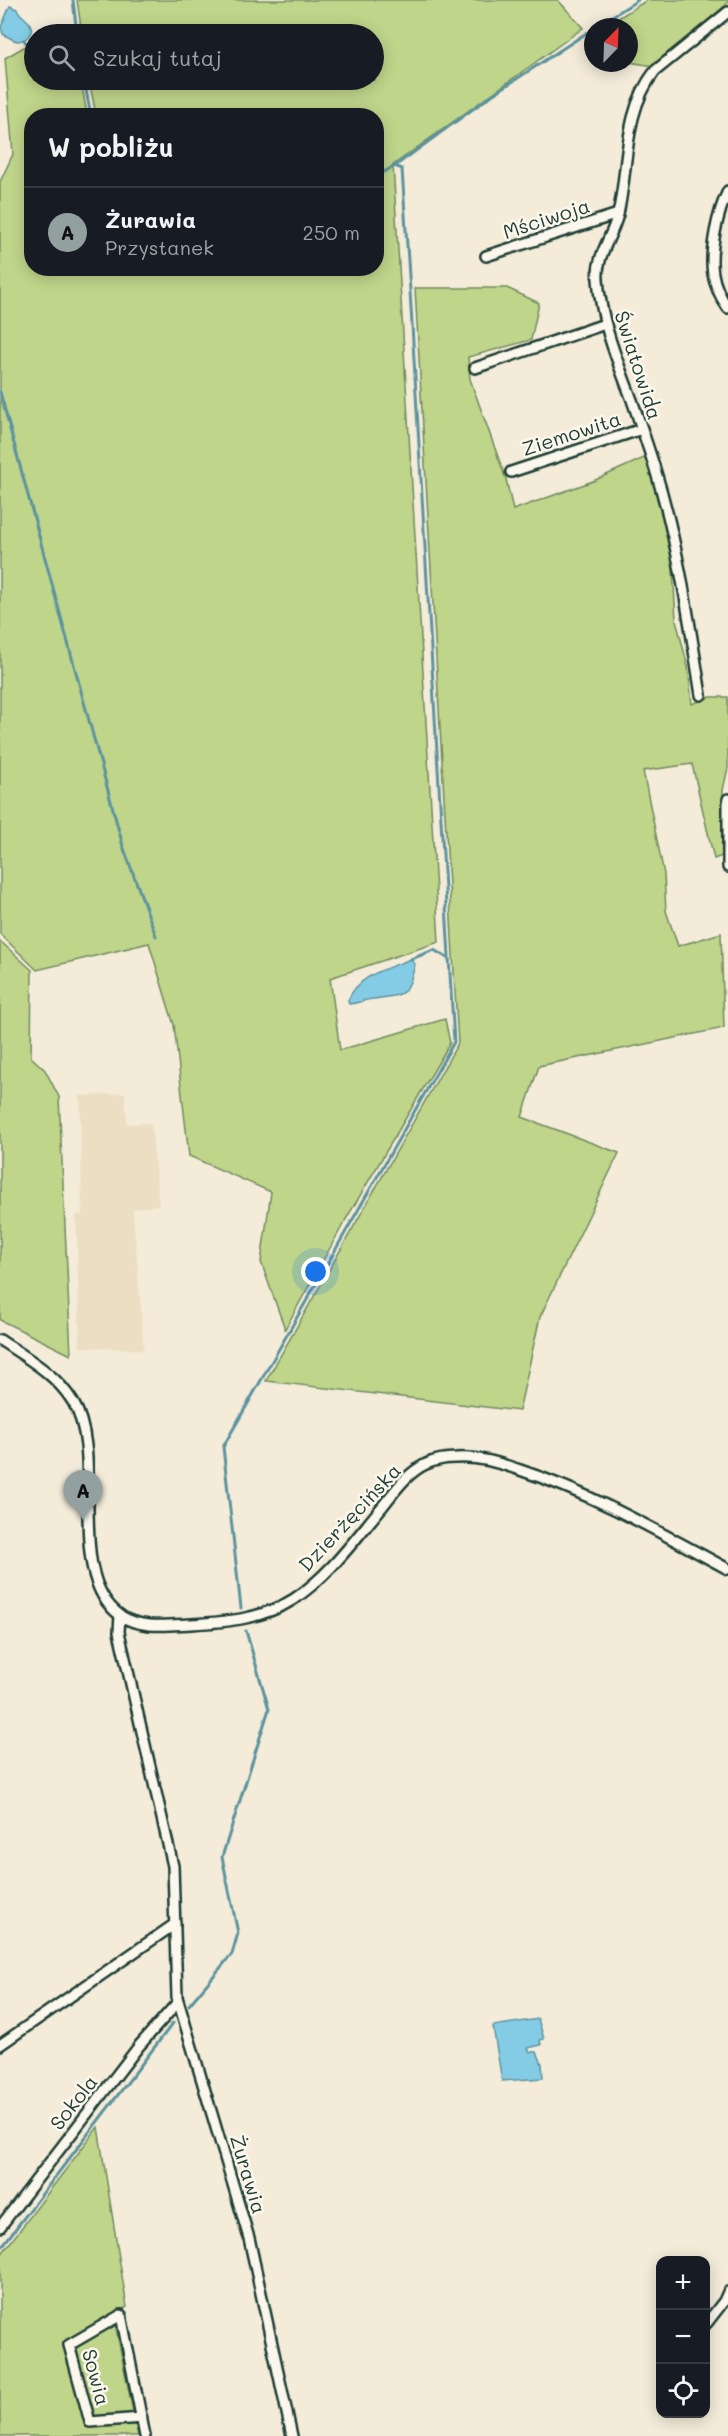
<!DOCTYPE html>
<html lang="pl">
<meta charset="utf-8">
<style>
:root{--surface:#171b24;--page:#242831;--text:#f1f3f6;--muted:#9ea1a6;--line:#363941;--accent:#92a19f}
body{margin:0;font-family:Mali,sans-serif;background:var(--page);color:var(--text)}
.controls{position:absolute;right:18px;bottom:18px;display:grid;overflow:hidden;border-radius:12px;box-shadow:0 3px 15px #0003}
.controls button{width:54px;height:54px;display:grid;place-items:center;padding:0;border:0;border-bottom:2px solid var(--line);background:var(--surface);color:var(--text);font:30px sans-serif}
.compass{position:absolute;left:584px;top:18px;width:54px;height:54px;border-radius:50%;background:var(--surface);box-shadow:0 3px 15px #0003;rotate:23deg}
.you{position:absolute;left:316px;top:1272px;width:21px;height:21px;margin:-15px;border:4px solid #fff;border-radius:50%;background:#1a73e8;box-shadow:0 0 0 9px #1a73e833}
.badge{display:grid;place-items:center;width:39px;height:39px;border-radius:50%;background:var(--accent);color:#111;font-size:20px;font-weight:700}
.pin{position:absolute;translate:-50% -50px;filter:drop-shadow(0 2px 3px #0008)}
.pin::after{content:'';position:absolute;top:32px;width:21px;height:18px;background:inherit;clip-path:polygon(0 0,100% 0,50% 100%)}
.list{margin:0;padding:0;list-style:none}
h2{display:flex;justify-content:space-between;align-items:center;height:78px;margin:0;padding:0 24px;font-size:26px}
h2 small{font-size:20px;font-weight:400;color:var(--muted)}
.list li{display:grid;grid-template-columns:39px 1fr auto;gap:18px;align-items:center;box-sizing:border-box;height:90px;padding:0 24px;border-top:2px solid var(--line)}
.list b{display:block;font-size:22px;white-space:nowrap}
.list p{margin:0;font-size:20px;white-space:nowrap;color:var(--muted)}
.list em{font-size:20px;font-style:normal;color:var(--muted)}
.icon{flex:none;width:33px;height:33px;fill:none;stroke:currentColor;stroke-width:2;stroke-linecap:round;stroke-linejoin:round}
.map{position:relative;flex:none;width:728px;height:2436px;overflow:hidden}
.search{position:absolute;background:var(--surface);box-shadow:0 3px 15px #0003;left:24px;top:24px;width:360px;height:66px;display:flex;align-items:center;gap:15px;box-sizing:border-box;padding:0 21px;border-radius:33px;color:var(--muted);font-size:22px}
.panel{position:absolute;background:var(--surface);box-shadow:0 3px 15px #0003;left:24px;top:108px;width:360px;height:168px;border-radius:24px}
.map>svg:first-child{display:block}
</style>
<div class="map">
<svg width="728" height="2436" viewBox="0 0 728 2436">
<rect width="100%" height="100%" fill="#f4ecd9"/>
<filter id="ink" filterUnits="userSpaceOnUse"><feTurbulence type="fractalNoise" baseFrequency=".0167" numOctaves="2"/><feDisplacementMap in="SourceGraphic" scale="12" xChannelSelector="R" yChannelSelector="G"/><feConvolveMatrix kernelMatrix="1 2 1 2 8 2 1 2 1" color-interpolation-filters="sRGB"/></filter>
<g filter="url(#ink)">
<polygon fill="#ecdec2" points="125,1093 127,1124 151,1123 159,1205 133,1209 144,1350 80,1347 76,1215 82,1214 80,1096"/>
<g fill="#bfd58a" stroke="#6f895f" stroke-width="1.5">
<polygon points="77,0 558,0 583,28 393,165 439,942 330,978 340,1050 445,1019 450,1043 345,1221 285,1329 261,1262 271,1192 189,1156 174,1025 149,943 37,970 0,934 0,182 13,154 5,58 34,41 34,80 81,80 87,115 32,116 32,268 376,268 376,116 96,115 89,80 374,80 374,34 82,34"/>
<polygon points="647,0 728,0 728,3 654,66 629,62 629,27 604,27"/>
<polygon points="415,288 507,288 539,303 531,340 468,357 470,379 506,479 513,510 593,481 646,457 671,538 676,620 688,667 692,704 710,697 728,697 728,768 723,790 722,856 714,859 692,764 643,771 664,874 666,911 678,946 721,933 724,1028 539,1066 522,1117 619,1153 540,1317 519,1411 266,1381 458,1043"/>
<polygon points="0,941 32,970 31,1057 45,1070 59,1097 71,1355 0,1320"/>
<polygon points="98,2127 127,2307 113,2314 138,2436 0,2436 0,2256"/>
</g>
<g fill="#84cce5" stroke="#5c939e" stroke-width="1.5">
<path d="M10,6L17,9C20,16 27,18 30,24C35,33 26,41 17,41C13,40 8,37 3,34L1,27Z"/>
<path d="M411,959L415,964C408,997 403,995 373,999C365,1000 357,1003 349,1004L348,1000C359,974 387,969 411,959Z"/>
<polygon points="538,2019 544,2039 540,2040 541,2045 528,2048 530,2052 537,2052 542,2064 543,2078 502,2081 493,2026"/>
</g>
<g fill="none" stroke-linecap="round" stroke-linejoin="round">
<g stroke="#5c939e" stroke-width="3">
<polyline points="73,0 77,34"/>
<polyline points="595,27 638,0"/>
<polyline points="24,40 29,47 34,49"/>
<polyline points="84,80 91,116"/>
<polyline points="376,176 395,166 492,95 588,32"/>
<polyline points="0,392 123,846 156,936"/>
<polyline points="411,959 434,950 449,959"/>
<polyline points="241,1608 223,1447 454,1042 410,291 402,169 395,166"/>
<polyline points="189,2005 232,1954 238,1933 222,1857 269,1709 246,1631"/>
<polyline points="0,2249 173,2023"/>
</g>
<g stroke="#1f3d34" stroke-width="14">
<g id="minor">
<path d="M728,191C718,211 709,251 713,274C715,287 721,298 728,308"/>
<polyline points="486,256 618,214"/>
<polyline points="475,368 605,324"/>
<polyline points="511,472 642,429"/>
<path d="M701,695C689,619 678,543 655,469C648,446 640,423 632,400C617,360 601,322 598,279C596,255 613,236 618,214C629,166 623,112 655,71L728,12"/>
<polyline points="728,799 728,867"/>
<path d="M0,1340C27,1358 56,1374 73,1402C107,1457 63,1576 121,1616C141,1629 168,1625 191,1624C227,1622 263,1619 294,1599C330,1575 355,1539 382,1507C395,1491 407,1473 426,1464C435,1460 446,1458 456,1458C478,1456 499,1463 520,1470C593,1494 661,1533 728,1569"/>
<polyline points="120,1615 119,1632 173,1866 177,1997 249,2238 292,2436"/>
<polyline points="0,2045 175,1924"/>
<polyline points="0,2227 139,2046 178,2002"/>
<polyline points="706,2324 724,2301 728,2292"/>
<polyline points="142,2418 90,2422 69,2345 121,2315 145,2436"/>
</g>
</g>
<use href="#minor" stroke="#fbf7ec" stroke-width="9"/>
</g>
</g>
<g text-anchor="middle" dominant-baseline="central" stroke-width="5" stroke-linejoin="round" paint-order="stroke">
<g font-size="20" fill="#1f3d34" stroke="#fbf7ec">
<text transform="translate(546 218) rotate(-18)">Mściwoja</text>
<text transform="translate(639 365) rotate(72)">Światowida</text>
<text transform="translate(571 433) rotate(-18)">Ziemowita</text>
<text transform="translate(349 1517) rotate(-47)">Dzierżęcińska</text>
<text transform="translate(73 2102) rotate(-52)">Sokola</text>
<text transform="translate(249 2174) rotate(73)">Żurawia</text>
<text transform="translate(97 2377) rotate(75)">Sowia</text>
</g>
</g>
</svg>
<div class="controls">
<button>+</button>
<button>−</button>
<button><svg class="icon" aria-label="locate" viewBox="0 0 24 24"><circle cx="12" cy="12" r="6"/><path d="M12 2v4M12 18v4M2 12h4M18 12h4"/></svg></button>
</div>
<svg class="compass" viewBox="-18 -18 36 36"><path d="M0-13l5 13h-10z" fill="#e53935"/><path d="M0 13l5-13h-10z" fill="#9ea1a6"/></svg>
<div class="you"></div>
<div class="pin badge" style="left:83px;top:1520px">A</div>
<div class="search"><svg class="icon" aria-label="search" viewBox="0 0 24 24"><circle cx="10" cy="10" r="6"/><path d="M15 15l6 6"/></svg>Szukaj tutaj</div>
<section class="panel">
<h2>W pobliżu<small></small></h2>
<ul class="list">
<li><span class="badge">A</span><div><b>Żurawia</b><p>Przystanek</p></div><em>250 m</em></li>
</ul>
</section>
</div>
